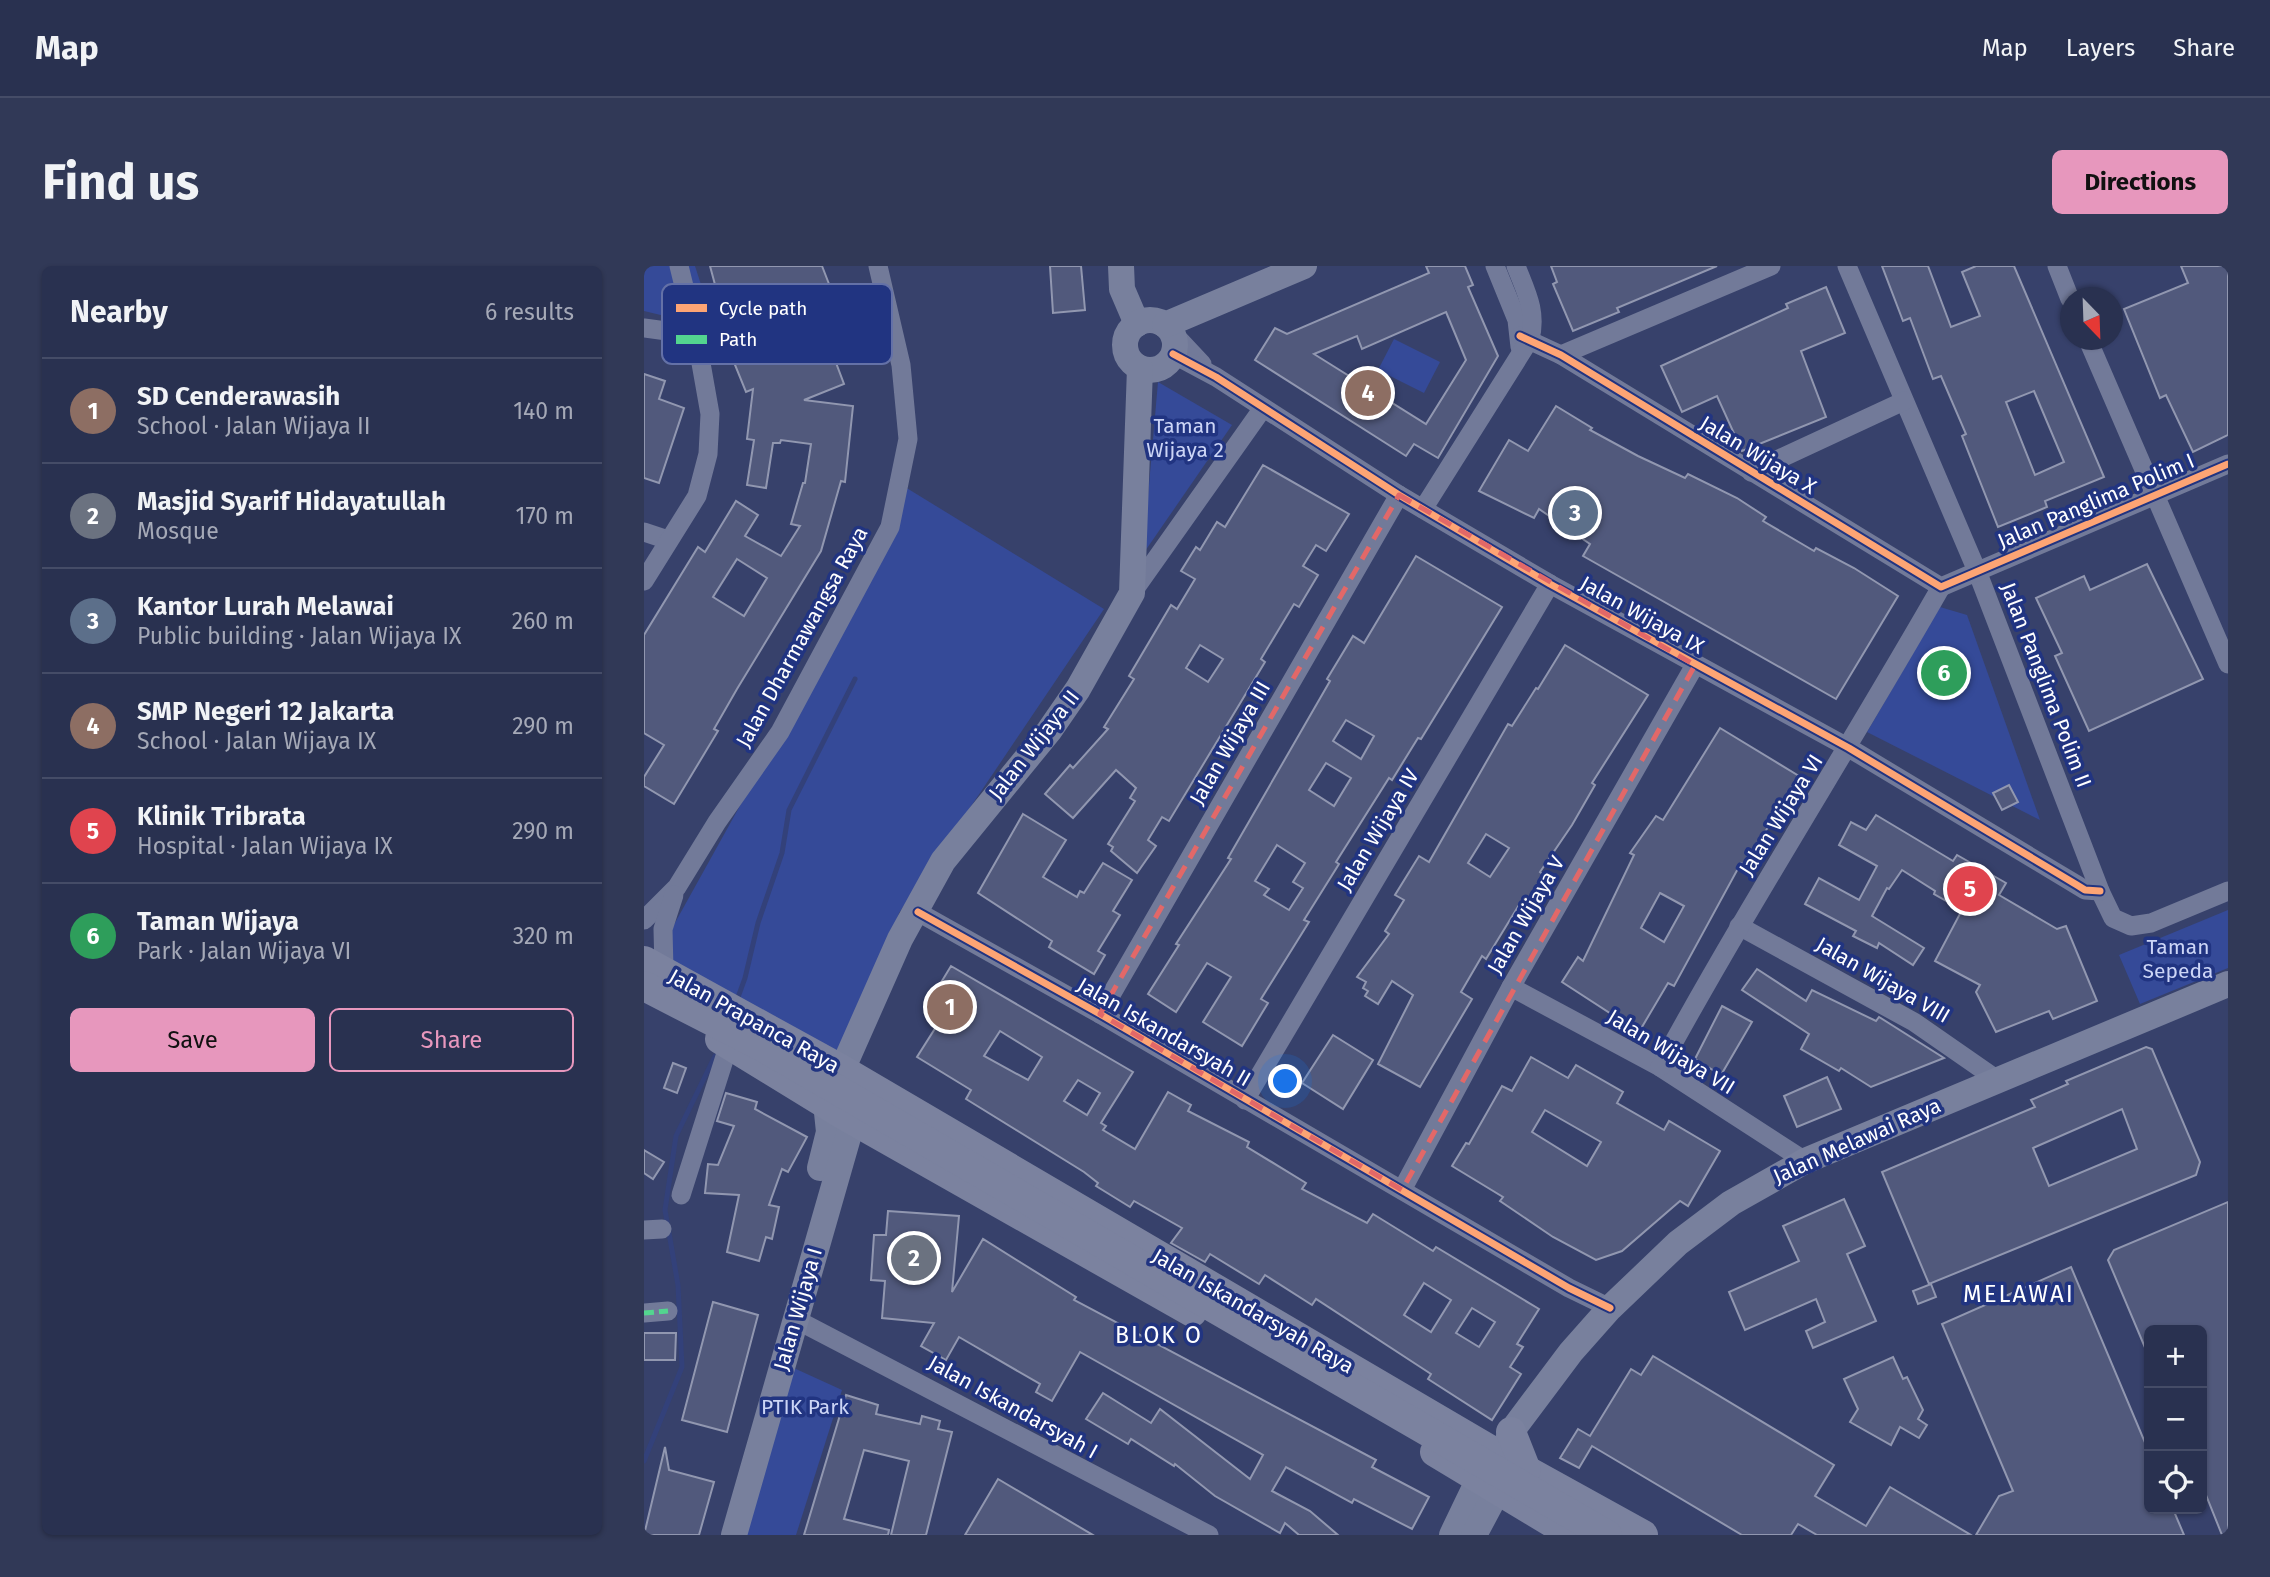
<!DOCTYPE html>
<meta charset="utf-8">
<style>
:root{--surface:#293150;--page:#313957;--text:#f1f3f6;--muted:#a5a9b7;--line:#454c67;--accent:#e797bd}
body{margin:0;font-family:"Fira Sans",sans-serif;background:var(--page);color:var(--text)}
.controls{position:absolute;right:21px;bottom:21px;display:grid;overflow:hidden;border-radius:10px;box-shadow:0 2px 5px #0004}
.controls button{width:63px;height:63px;display:grid;place-items:center;padding:0;border:0;border-bottom:2px solid var(--line);background:var(--surface);color:var(--text);font:35px sans-serif}
.compass{position:absolute;left:1416px;top:21px;width:63px;height:63px;border-radius:50%;background:var(--surface);box-shadow:0 2px 5px #0004;rotate:157deg}
.you{position:absolute;left:642px;top:816px;width:24px;height:24px;margin:-18px;border:5px solid #fff;border-radius:50%;background:#1a73e8;box-shadow:0 0 0 10px #1a73e833}
.badge{display:grid;place-items:center;width:46px;height:46px;border-radius:50%;background:var(--accent);color:#fff;font-size:23px;font-weight:700}
.pin{position:absolute;translate:-50% -50%;border:4px solid #fff;box-shadow:0 2px 7px #0006}
.list{margin:0;padding:0;list-style:none}
h2{display:flex;justify-content:space-between;align-items:center;height:91px;margin:0;padding:0 28px;font-size:30px}
h2 small{font-size:23px;font-weight:400;color:var(--muted)}
.list li{display:grid;grid-template-columns:46px 1fr auto;gap:21px;align-items:center;box-sizing:border-box;height:105px;padding:0 28px;border-top:2px solid var(--line)}
.list b{display:block;font-size:26px;white-space:nowrap}
.list p{margin:0;font-size:23px;white-space:nowrap;color:var(--muted)}
.list em{font-size:23px;font-style:normal;color:var(--muted)}
.actions{display:flex;gap:14px;padding:21px 28px}
.actions a{flex:1;padding:16px 0;border:2px solid var(--accent);border-radius:10px;text-align:center;font-size:24px;color:var(--accent)}
.actions .main{background:var(--accent);color:#111}
.icon{flex:none;width:38px;height:38px;fill:none;stroke:currentColor;stroke-width:2;stroke-linecap:round;stroke-linejoin:round}
.map{position:relative;flex:none;width:1584px;height:1269px;overflow:hidden;border-radius:10px}
header{display:flex;align-items:center;gap:42px;box-sizing:border-box;height:98px;padding:0 35px;background:var(--surface);border-bottom:2px solid var(--line)}
header strong{font-size:33px}
nav{display:flex;gap:38px;margin-inline-start:auto;font-size:24px}
.intro{display:flex;align-items:center;justify-content:space-between;box-sizing:border-box;height:168px;padding:0 42px}
h1{margin:0;font-size:49px}
.button{padding:18px 32px;border-radius:10px;background:var(--accent);color:#111;font-size:24px;font-weight:700}
main{display:flex;gap:42px;padding:0 42px}
aside{flex:1;background:var(--surface);border-radius:10px;box-shadow:0 2px 5px #0004}
.map>svg:first-child{display:block}
</style>
<header>
<strong>Map</strong>
<nav><a>Map</a><a>Layers</a><a>Share</a></nav>
</header>
<div class="intro"><h1>Find us</h1><a class="button">Directions</a></div>
<main>
<aside>
<h2>Nearby<small>6 results</small></h2>
<ul class="list">
<li><span class="badge" style="background:#8d6e63">1</span><div><b>SD Cenderawasih</b><p>School · Jalan Wijaya II</p></div><em>140 m</em></li>
<li><span class="badge" style="background:#6b7280">2</span><div><b>Masjid Syarif Hidayatullah</b><p>Mosque</p></div><em>170 m</em></li>
<li><span class="badge" style="background:#5c6f8a">3</span><div><b>Kantor Lurah Melawai</b><p>Public building · Jalan Wijaya IX</p></div><em>260 m</em></li>
<li><span class="badge" style="background:#8d6e63">4</span><div><b>SMP Negeri 12 Jakarta</b><p>School · Jalan Wijaya IX</p></div><em>290 m</em></li>
<li><span class="badge" style="background:#e0444e">5</span><div><b>Klinik Tribrata</b><p>Hospital · Jalan Wijaya IX</p></div><em>290 m</em></li>
<li><span class="badge" style="background:#2e9e5b">6</span><div><b>Taman Wijaya</b><p>Park · Jalan Wijaya VI</p></div><em>320 m</em></li>
</ul>
<div class="actions"><a class="main">Save</a><a>Share</a></div>
</aside>
<div class="map">
<svg width="1584" height="1269" viewBox="0 0 1584 1269">
<rect width="100%" height="100%" fill="#37416b"/>
<g fill="#354a98">
<polygon points="0,0 51,0 71,62 0,45"/>
<polygon points="750,73 796,96 780,127 734,104"/>
<polygon points="514,116 588,159 499,288"/>
<polygon points="261,221 460,343 255,647 202,802 12,691 249,264"/>
<polygon points="1296,341 1323,349 1396,554 1223,466"/>
<polygon points="1584,644 1584,702 1496,738 1475,689"/>
<polygon points="141,1098 198,1124 152,1269 93,1269"/>
</g>
<g fill="none" stroke-linecap="round" stroke-linejoin="round">
<g stroke="#33417a" stroke-width="5">
<polyline points="93,734 101,712 114,657 138,587 145,544 211,413"/>
<polyline points="0,1195 38,1101 34,1019 21,944 32,870 71,790"/>
</g>
</g>
<g fill="#51597c" stroke="#9197b0" stroke-width="2" fill-rule="evenodd">
<path d="M66,0H178L185,18L175,21L187,58L182,59L186,72L183,73L200,118L160,134L209,140L201,216L197,215L177,285L93,423L70,463L74,465L30,538L0,520V511L20,479L0,467V369L54,281L61,286L92,235L114,249L101,270L137,290L156,260L147,258L159,217H161L167,178L137,174L136,177H129L122,222L103,219L110,174L103,173L109,123L102,126L89,94L91,93ZM93,293L123,312L100,350L69,331Z"/>
<polygon points="406,0 437,0 441,44 409,47"/>
<path d="M782,0H821L829,19L824,21L854,90L794,192L770,178L762,190L611,94L631,62L643,68L785,7ZM802,46L822,94L782,158L670,88L713,70L718,83Z"/>
<polygon points="907,0 1073,0 973,42 975,46 929,65 909,18 913,16"/>
<path d="M1238,0H1284L1307,61L1336,50L1318,6L1332,0H1370L1460,211L1401,235L1403,241L1354,261L1318,170L1322,168L1297,110L1289,113L1266,52L1259,55ZM1390,125L1420,196L1391,209L1362,136Z"/>
<polygon points="1537,0 1584,0 1584,169 1549,186 1522,129 1516,132 1480,43 1544,17"/>
<polygon points="1182,21 1201,67 1157,85 1182,151 1098,185 1073,130 1038,146 1017,100 1144,42 1142,38"/>
<polygon points="0,108 21,115 15,133 40,142 15,217 0,212"/>
<polygon points="912,140 948,162 946,164 994,190 1041,212 1044,208 1093,232 1122,251 1119,255 1170,285 1172,282 1210,302 1254,330 1192,433 939,290 946,278 895,243 890,252 835,225 865,174 884,185"/>
<path d="M619,199L705,248L682,285L672,279L659,300L674,309L655,341L650,338L617,393L621,396L525,555L518,551L504,574L512,580L493,607L467,585L469,581L464,578L491,535L486,532L492,522L472,504L429,552L401,528L426,499L429,502L464,463L460,461L490,413L485,410L527,339L533,343L551,313L537,305L552,281L556,284L573,256L581,261ZM556,379L579,393L564,416L542,402Z"/>
<path d="M772,290L858,341L777,473L774,472L748,514L745,512L692,596L695,598L660,654L665,656L617,733L624,737L598,780L559,756L587,711L563,697L532,746L504,728L535,679L532,678L587,593L584,592L686,415L683,413L709,370L720,377ZM702,454L730,470L717,493L689,475ZM682,497L707,512L690,540L665,524ZM633,579L661,597L649,616L659,622L645,644L620,629L625,623L611,615Z"/>
<polygon points="1503,298 1559,413 1445,465 1411,390 1418,387 1392,332 1440,310 1446,324"/>
<path d="M921,379L1004,429L948,517L951,519L928,559L896,606L901,610L880,643L875,639L842,693L838,690L817,726L828,733L776,821L734,798L769,729L748,715L734,738L721,730L724,725L719,722L722,716L713,711L745,668L741,665L760,634L751,629L775,590L785,596L864,458L868,460L892,422L894,423ZM842,568L865,582L846,611L824,597Z"/>
<path d="M1076,462L1155,510L1101,599L1097,597L1030,720L1024,717L995,766L918,716L934,691L939,695L990,589L986,587L1012,550L1019,554ZM1016,627L1040,640L1020,676L997,662Z"/>
<polygon points="1365,519 1374,536 1358,544 1349,527"/>
<polygon points="379,548 422,574 399,611 433,631 436,625 440,627 459,597 488,614 469,645 476,649 454,685 461,689 450,708 405,681 408,675 334,627"/>
<polygon points="1232,549 1309,595 1313,589 1362,617 1355,629 1413,663 1422,660 1453,735 1409,753 1405,745 1352,766 1332,726 1336,719 1291,695 1318,644 1290,628 1291,625 1258,604 1245,623 1243,622 1228,650 1280,682 1269,699 1235,677 1233,682 1209,670 1212,665 1161,638 1175,612 1215,634 1233,600 1195,579 1207,556 1222,564"/>
<path d="M307,700L489,806L457,857L462,860L459,864L491,883L524,826L547,839L544,845L605,876L603,881L662,917L658,923L723,957L729,948L789,985L792,981L895,1043L873,1078L879,1081L866,1101L877,1108L848,1154L784,1113L787,1108L672,1033L668,1039L621,1009L615,1018L566,988L561,996L527,977L538,962L490,935L486,941L452,920L454,917L440,906L322,833L327,824L273,791L297,753L281,743ZM356,765L398,791L384,814L340,790ZM434,814L456,827L443,849L420,835ZM780,1017L807,1034L787,1066L760,1049ZM828,1042L851,1056L835,1081L812,1067Z"/>
<polygon points="1113,703 1162,735 1168,724 1232,755 1235,751 1300,792 1227,821 1197,802 1195,805 1157,783 1165,768 1098,724"/>
<polygon points="1078,740 1108,756 1077,809 1051,793"/>
<polygon points="689,769 729,794 699,843 658,817"/>
<path d="M1502,781L1508,783L1556,896L1552,909L1285,1018L1238,906L1391,841L1387,834L1424,818L1422,815ZM1478,843L1493,883L1405,920L1389,882Z"/>
<path d="M887,791L924,812L932,799L979,826L973,837L1020,864L1025,855L1076,885L1044,940L1036,935L978,985L952,994L909,971L856,935L859,931L808,900L822,877L825,878L858,820L868,825ZM901,844L957,876L943,900L888,866Z"/>
<polygon points="29,797 42,802 33,827 20,822"/>
<polygon points="1183,811 1197,843 1153,861 1140,830"/>
<polygon points="82,827 113,836 111,843 163,871 144,906 138,903 125,939 135,941 128,973 122,971 115,995 83,986 95,929 61,927 64,898 74,899 90,860 73,855"/>
<polygon points="0,884 20,896 9,913 0,907"/>
<polygon points="1200,933 1221,980 1203,988 1232,1055 1169,1082 1162,1065 1181,1056 1172,1033 1101,1064 1085,1026 1155,995 1139,960"/>
<polygon points="1584,936 1584,1269 1578,1269 1558,1219 1558,1064 1505,1064 1505,1091 1464,994 1470,984"/>
<polygon points="244,945 315,950 308,1026 339,973 432,1031 430,1034 732,1194 728,1201 785,1231 768,1263 710,1233 708,1237 642,1201 628,1225 666,1245 694,1269 655,1269 641,1257 636,1267 571,1230 531,1198 530,1200 487,1173 484,1178 442,1153 459,1127 507,1157 516,1143 606,1213 619,1189 436,1086 408,1135 392,1126 396,1118 315,1071 302,1094 277,1080 290,1057 238,1052 241,1015 227,1014 230,969 242,969"/>
<polygon points="1427,1001 1505,1186 1505,1243 1529,1243 1540,1269 1332,1269 1355,1230 1369,1225 1298,1058"/>
<polygon points="1287,1018 1292,1031 1274,1038 1269,1025"/>
<polygon points="69,1036 114,1049 83,1166 38,1154"/>
<polygon points="0,1067 32,1067 31,1094 0,1094"/>
<polygon points="1009,1090 1190,1199 1171,1230 1222,1260 1246,1221 1327,1269 1173,1269 1154,1258 1147,1269 1098,1269 948,1180 935,1202 916,1192 934,1163 946,1170 987,1103 997,1109"/>
<polygon points="1249,1091 1259,1113 1263,1111 1279,1144 1274,1153 1283,1159 1275,1172 1256,1161 1247,1179 1206,1156 1214,1143 1200,1113"/>
<polygon points="202,1129 234,1139 232,1148 276,1158 278,1150 296,1155 294,1163 308,1166 282,1269 247,1269 265,1195 220,1184 200,1253 245,1264 244,1269 160,1269"/>
<polygon points="21,1181 25,1204 70,1216 55,1269 0,1269"/>
<polygon points="354,1213 449,1269 321,1269"/>
</g>
<g fill="none" stroke-linecap="round" stroke-linejoin="round">
<g stroke="#727a99" stroke-width="19">
<polyline points="851,0 873,54 876,81"/>
<polyline points="1203,0 1333,305 1456,625 1469,652 1487,660 1507,657 1584,625"/>
<polyline points="1413,0 1426,33"/>
<polyline points="0,62 52,69"/>
<polyline points="528,66 558,98"/>
<polyline points="876,70 917,89 1297,321 1584,198"/>
<polyline points="1444,74 1584,398"/>
<polyline points="529,88 572,111 755,229 906,318 1205,482 1433,619 1441,624 1456,625"/>
<polyline points="917,89 1127,0"/>
<polyline points="1107,206 1260,135"/>
<path d="M779,243L886,73C893,45 882,26 872,0"/>
<polyline points="0,266 24,274"/>
<polyline points="0,315 53,230 64,188 66,148 52,69 35,0"/>
<polyline points="488,327 619,142"/>
<polyline points="274,646 456,748 925,1022 966,1042"/>
<polyline points="0,654 33,621 73,556 136,466 246,261 264,173 257,99 234,0"/>
<polyline points="1095,660 1270,756 1355,815"/>
<polyline points="20,704 19,663 30,629"/>
<polyline points="867,721 1016,801 1161,895"/>
<polyline points="456,748 755,229"/>
<path d="M1016,801C1105,638 1205,482 1297,321"/>
<polyline points="601,834 906,318"/>
<polyline points="758,924 867,721 1051,399"/>
<polyline points="37,929 85,778"/>
<polyline points="0,964 18,963"/>
<polyline points="0,1047 24,1045"/>
<polyline points="151,1053 565,1269"/>
</g>
<g stroke="#78809d" stroke-width="26">
<polyline points="477,0 478,23 493,58"/>
<circle cx="506" cy="79" r="25"/>
<polyline points="521,59 660,0"/>
<polyline points="198,804 256,673 299,595 405,465 434,423 488,327 496,102"/>
<polyline points="176,902 185,866 182,837"/>
<polyline points="90,1269 215,833"/>
<polyline points="808,1269 843,1196"/>
<polyline points="830,1269 854,1224 858,1191 867,1166 927,1086 966,1042 1034,977 1087,937 1161,895 1584,718"/>
</g>
<g stroke="#7b829f" stroke-width="30">
<polyline points="0,695 198,804 858,1191 999,1269"/>
<polyline points="76,773 200,849 548,1046"/>
<polyline points="867,1166 882,1204"/>
<polyline points="791,1186 929,1269"/>
</g>
<polyline stroke="#7b829f" stroke-width="30" points="0,720 119,781 963,1269"/>
<polyline stroke="#53d58f" stroke-width="5" stroke-dasharray="10 5" stroke-linecap="butt" points="0,1047 24,1045"/>
<g stroke="#213481" stroke-width="11">
<g id="cycleway">
<polyline points="876,70 917,89 1297,321 1584,198"/>
<polyline points="529,88 572,111 755,229 906,318 1205,482 1433,619 1441,624 1456,625"/>
<polyline points="274,646 456,748 925,1022 966,1042"/>
</g>
</g>
<use href="#cycleway" stroke="#fda474" stroke-width="7"/>
</g>
<path fill="none" stroke="#e26868" stroke-width="5" stroke-dasharray="14 9" stroke-linejoin="round" d="M755,229L1051,399L758,924L456,748Z"/>
<g text-anchor="middle" dominant-baseline="central" stroke-width="7" stroke-linejoin="round" paint-order="stroke">
<g font-size="21" fill="#ccd5f6" stroke="#213481">
<text x="541" y="160">Taman<tspan x="541" dy="24">Wijaya 2</tspan></text>
<text x="1534" y="681">Taman<tspan x="1534" dy="24">Sepeda</tspan></text>
<text x="161" y="1141">PTIK Park</text>
</g>
<g font-size="21" fill="#fff" stroke="#213481">
<text transform="translate(1114 189) rotate(31)">Jalan Wijaya X</text>
<text transform="translate(1452 235) rotate(-23)">Jalan Panglima Polim I</text>
<text transform="translate(998 349) rotate(29)">Jalan Wijaya IX</text>
<text transform="translate(158 371) rotate(-61)">Jalan Dharmawangsa Raya</text>
<text transform="translate(1402 419) rotate(69)">Jalan Panglima Polim II</text>
<text transform="translate(586 477) rotate(-60)">Jalan Wijaya III</text>
<text transform="translate(390 479) rotate(-52)">Jalan Wijaya II</text>
<text transform="translate(1137 549) rotate(-58)">Jalan Wijaya VI</text>
<text transform="translate(734 564) rotate(-59)">Jalan Wijaya IV</text>
<text transform="translate(882 649) rotate(-60)">Jalan Wijaya V</text>
<text transform="translate(1239 714) rotate(30)">Jalan Wijaya VIII</text>
<text transform="translate(110 755) rotate(29)">Jalan Prapanca Raya</text>
<text transform="translate(520 766) rotate(30)">Jalan Iskandarsyah II</text>
<text transform="translate(1027 786) rotate(31)">Jalan Wijaya VII</text>
<text transform="translate(1213 875) rotate(-24)">Jalan Melawai Raya</text>
<text transform="translate(154 1043) rotate(-74)">Jalan Wijaya I</text>
<text transform="translate(609 1045) rotate(30)">Jalan Iskandarsyah Raya</text>
<text transform="translate(369 1141) rotate(29)">Jalan Iskandarsyah I</text>
</g>
<g font-size="23" letter-spacing="2" fill="#fff" stroke="#213481">
<text x="515" y="1069">BLOK O</text>
</g>
<g font-size="24" letter-spacing="2" fill="#fff" stroke="#213481">
<text x="1375" y="1028">MELAWAI</text>
</g>
</g>
<rect x="18" y="18" width="230" height="80" rx="10" fill="#213481" stroke="#6471a7" stroke-width="2"/>
<rect x="32" y="38" width="31" height="8" fill="#fda474"/>
<rect x="32" y="69" width="31" height="9" fill="#53d58f"/>
<g font-size="19" fill="#fff">
<text x="75" y="49">Cycle path</text>
<text x="75" y="80">Path</text>
</g>
</svg>
<div class="controls">
<button>+</button>
<button>−</button>
<button><svg class="icon" aria-label="locate" viewBox="0 0 24 24"><circle cx="12" cy="12" r="6"/><path d="M12 2v4M12 18v4M2 12h4M18 12h4"/></svg></button>
</div>
<svg class="compass" viewBox="-18 -18 36 36"><path d="M0-13l5 13h-10z" fill="#e53935"/><path d="M0 13l5-13h-10z" fill="#a5a9b7"/></svg>
<div class="you"></div>
<div class="pin badge" style="left:306px;top:741px;background:#8d6e63">1</div>
<div class="pin badge" style="left:270px;top:992px;background:#6b7280">2</div>
<div class="pin badge" style="left:931px;top:247px;background:#5c6f8a">3</div>
<div class="pin badge" style="left:724px;top:127px;background:#8d6e63">4</div>
<div class="pin badge" style="left:1326px;top:623px;background:#e0444e">5</div>
<div class="pin badge" style="left:1300px;top:407px;background:#2e9e5b">6</div>
</div>
</main>
